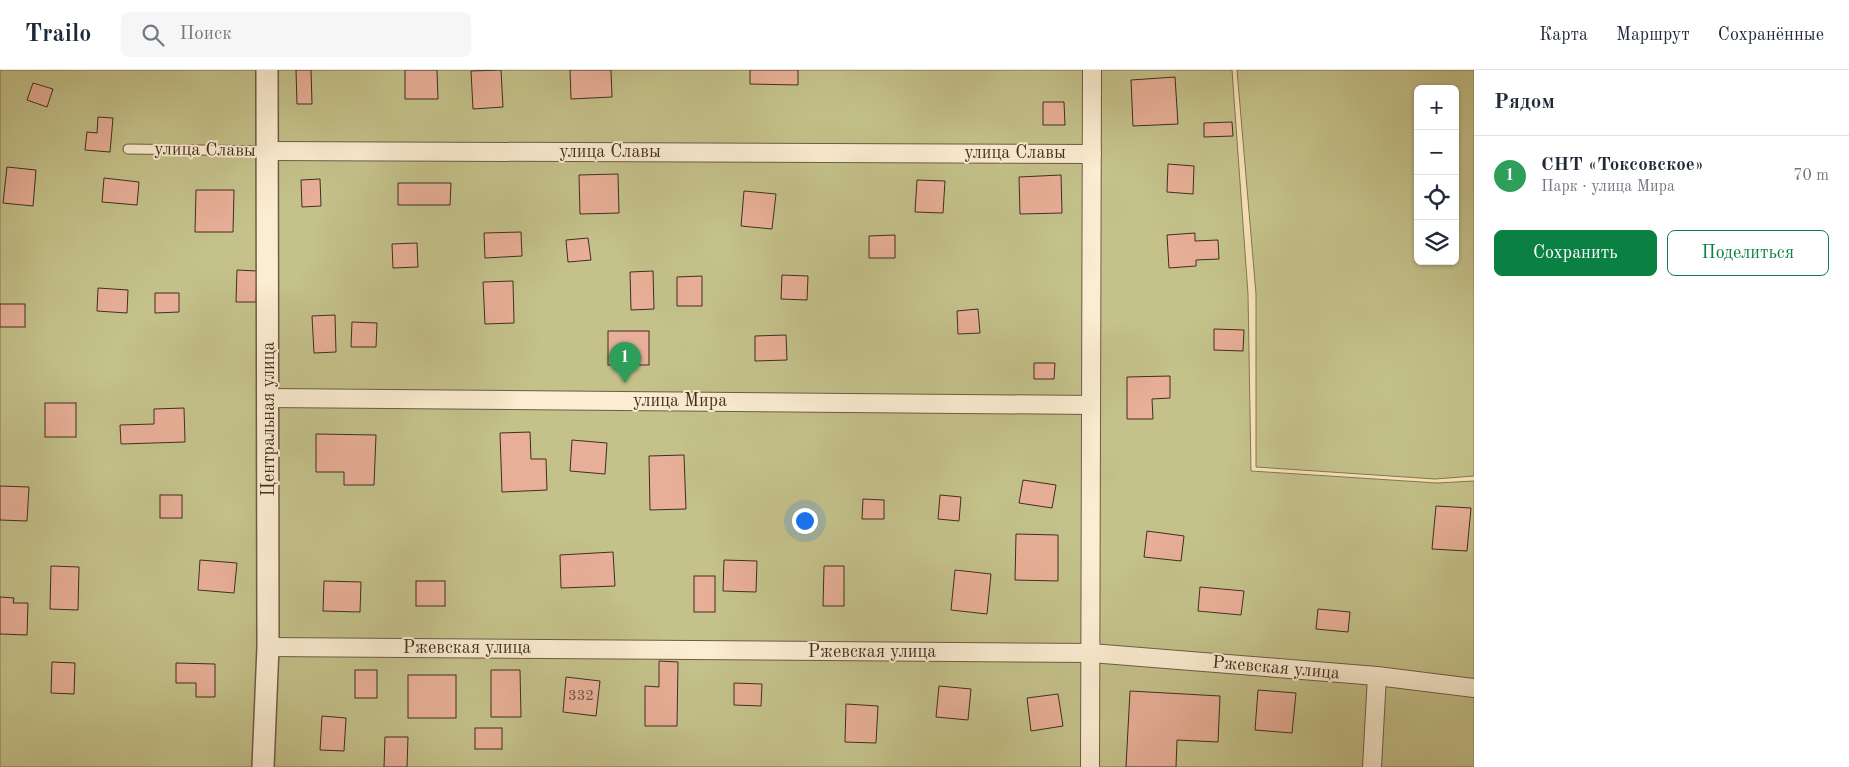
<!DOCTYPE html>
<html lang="ru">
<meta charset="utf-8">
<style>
:root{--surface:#fff;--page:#f6f6f7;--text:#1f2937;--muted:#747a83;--line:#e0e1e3;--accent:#0b8043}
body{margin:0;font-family:"Old Standard TT",serif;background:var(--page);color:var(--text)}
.controls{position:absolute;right:15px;top:15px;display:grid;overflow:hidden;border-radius:8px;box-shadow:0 1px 4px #0004}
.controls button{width:45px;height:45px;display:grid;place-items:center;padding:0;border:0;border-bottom:1px solid var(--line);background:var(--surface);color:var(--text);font:25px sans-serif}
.you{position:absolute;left:804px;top:450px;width:18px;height:18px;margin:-12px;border:4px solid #fff;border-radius:50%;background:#1a73e8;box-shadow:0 0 0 8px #1a73e833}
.badge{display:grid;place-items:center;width:32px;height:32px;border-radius:50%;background:var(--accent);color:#fff;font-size:16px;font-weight:700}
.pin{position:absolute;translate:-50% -41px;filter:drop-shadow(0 1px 2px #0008)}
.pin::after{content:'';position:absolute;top:26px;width:18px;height:15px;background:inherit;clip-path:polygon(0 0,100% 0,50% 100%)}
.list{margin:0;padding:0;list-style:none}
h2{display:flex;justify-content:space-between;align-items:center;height:65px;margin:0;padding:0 20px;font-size:21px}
h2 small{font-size:16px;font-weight:400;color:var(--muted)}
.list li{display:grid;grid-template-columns:32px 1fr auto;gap:15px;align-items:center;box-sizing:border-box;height:80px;padding:0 20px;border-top:1px solid var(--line)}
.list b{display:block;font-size:19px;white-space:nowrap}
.list p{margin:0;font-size:16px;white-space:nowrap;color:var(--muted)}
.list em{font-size:16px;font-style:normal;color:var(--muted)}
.actions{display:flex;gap:10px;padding:15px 20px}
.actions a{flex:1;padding:11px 0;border:1px solid var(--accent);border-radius:8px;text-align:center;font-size:18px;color:var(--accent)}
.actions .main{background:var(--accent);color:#fff}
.icon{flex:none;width:28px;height:28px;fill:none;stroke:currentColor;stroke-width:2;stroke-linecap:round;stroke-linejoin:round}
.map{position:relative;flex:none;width:1474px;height:697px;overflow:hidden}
header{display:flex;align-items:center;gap:30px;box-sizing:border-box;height:70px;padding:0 25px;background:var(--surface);border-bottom:1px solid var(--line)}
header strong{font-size:24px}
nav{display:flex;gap:28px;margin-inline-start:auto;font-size:18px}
.search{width:350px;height:45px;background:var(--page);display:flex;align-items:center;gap:12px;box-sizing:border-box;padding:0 18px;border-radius:8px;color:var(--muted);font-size:19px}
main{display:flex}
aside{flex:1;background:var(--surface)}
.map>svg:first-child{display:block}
</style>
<header>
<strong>Trailo</strong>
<div class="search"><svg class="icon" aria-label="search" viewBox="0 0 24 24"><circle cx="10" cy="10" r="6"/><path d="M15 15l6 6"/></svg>Поиск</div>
<nav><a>Карта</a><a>Маршрут</a><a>Сохранённые</a></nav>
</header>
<main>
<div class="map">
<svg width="1474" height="697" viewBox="0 0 1474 697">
<rect width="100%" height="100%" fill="#f9e3b8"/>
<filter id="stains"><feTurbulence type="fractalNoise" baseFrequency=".004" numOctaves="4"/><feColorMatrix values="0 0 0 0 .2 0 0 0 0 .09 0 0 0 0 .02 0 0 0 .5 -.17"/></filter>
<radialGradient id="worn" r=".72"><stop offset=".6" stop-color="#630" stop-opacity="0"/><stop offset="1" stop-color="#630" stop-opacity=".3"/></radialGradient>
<g fill="#c4c18a" stroke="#837854" fill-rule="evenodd">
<polygon points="0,0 1232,0 1248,224 1251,401 1437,413 1474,411 1474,697 0,697"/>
<path d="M1237,0H1474V406L1435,409L1256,397V224ZM1418,19H1455V191H1418Z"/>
</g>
<g fill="#e7af97" stroke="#422e1f">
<polygon points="296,0 311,0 312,34 297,34"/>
<polygon points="405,0 437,0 438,29 405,29"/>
<polygon points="501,0 503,37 473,39 471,1"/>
<polygon points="570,0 611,0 612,27 571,29"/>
<polygon points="750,0 798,0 798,15 750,14"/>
<polygon points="1175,7 1178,54 1133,56 1131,10"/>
<polygon points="33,13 53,19 47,37 27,30"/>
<polygon points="1043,32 1064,32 1065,55 1043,55"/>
<polygon points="98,47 113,48 110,82 85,80 87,62 97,63"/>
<polygon points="1232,52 1233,66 1204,67 1204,53"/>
<polygon points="1168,94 1194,96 1193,124 1167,122"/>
<polygon points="7,97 36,100 33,136 3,133"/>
<polygon points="618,104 619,143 580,144 579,105"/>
<polygon points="1061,105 1062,143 1020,144 1019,107"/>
<polygon points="104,108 139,112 137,135 102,132"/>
<polygon points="320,109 321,136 302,137 301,110"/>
<polygon points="917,110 945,111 943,143 915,142"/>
<polygon points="398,113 451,113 450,135 398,135"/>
<polygon points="196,120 234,120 233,162 195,162"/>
<polygon points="744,121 776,124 772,159 741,156"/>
<polygon points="521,162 522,186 485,188 484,163"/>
<polygon points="1195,163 1195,171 1218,170 1219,189 1196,190 1196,196 1169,198 1167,165"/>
<polygon points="895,165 895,188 869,188 869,166"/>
<polygon points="588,168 591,190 568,192 566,170"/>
<polygon points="417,173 418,197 393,198 392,174"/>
<polygon points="237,200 257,201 256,232 236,232"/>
<polygon points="653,201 654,239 631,240 630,202"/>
<polygon points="782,205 808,206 807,230 781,229"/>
<polygon points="702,206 702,236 677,236 677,207"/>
<polygon points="513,211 514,253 485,254 483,212"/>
<polygon points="98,218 128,220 127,243 97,241"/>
<polygon points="155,223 179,223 179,242 155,243"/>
<rect x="0" y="234" width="25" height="23"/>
<polygon points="978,239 980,263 958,264 957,241"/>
<polygon points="335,245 336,282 314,283 312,246"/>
<polygon points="352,252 377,253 376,277 351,277"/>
<polygon points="1214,259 1244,260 1243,281 1214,280"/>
<rect x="608" y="261" width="41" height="34"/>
<polygon points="786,265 787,290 755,291 755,266"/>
<polygon points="1034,293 1055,293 1054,309 1034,309"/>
<polygon points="1170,306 1170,328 1152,329 1153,349 1127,349 1127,307"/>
<rect x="45" y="333" width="31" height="34"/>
<polygon points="184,338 185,372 121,374 120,355 154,354 154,339"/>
<polygon points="530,362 531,389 546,389 547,420 502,422 500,363"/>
<polygon points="316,364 376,365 374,415 344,415 344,402 316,402"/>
<polygon points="572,370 607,373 605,404 570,401"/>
<polygon points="684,385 686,439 650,440 649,386"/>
<polygon points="1023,410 1056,415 1052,438 1019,433"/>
<polygon points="0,416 29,417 27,451 0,450"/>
<rect x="160" y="425" width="22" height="23"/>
<polygon points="940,425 961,427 959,451 938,449"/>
<polygon points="863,429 884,430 884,449 862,449"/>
<polygon points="1436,436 1471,438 1467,481 1432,479"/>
<polygon points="1147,461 1184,466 1181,491 1144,487"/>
<polygon points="1016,464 1058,465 1058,511 1015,510"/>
<polygon points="613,482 615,516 561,518 560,485"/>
<polygon points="200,490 237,493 234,523 198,520"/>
<polygon points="724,490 757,491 756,522 723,521"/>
<polygon points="51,496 79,497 78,540 50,539"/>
<polygon points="824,496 844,496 844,536 823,536"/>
<polygon points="955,500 991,504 987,544 951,540"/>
<rect x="694" y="506" width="21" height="36"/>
<polygon points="324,511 361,512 360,542 323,541"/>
<rect x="416" y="511" width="29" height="25"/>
<polygon points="1200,517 1244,521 1241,545 1198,541"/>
<polygon points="0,527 14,528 13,533 28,533 27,565 0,564"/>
<polygon points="1318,539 1350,542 1348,562 1316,559"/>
<polygon points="659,591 678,592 677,656 645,656 645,616 659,617"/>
<polygon points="52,592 75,593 74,624 51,623"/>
<polygon points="176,593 215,594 215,627 196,627 196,613 176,613"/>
<rect x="355" y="600" width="22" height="28"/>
<polygon points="491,600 520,600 521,647 491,647"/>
<rect x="408" y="605" width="48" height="43"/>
<polygon points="566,607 600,611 596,646 563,642"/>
<polygon points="734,613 762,614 761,636 734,635"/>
<polygon points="939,616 971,619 968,650 936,647"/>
<polygon points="1258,620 1296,623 1292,663 1255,660"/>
<polygon points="1130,621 1220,626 1218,672 1177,670 1176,697 1126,697"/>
<polygon points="1058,624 1063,656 1031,661 1027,628"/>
<polygon points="846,634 878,636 876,673 845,672"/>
<polygon points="322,646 346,648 344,681 320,680"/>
<rect x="475" y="658" width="27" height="21"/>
<polygon points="385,667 408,667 407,697 384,697"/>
</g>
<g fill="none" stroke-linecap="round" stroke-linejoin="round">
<g stroke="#705b45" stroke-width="11">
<polyline id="service" points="128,79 268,81"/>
</g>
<g stroke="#705b45" stroke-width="20">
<g id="minor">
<polyline points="268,81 1092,84"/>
<polyline points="269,328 1091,335"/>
<polyline points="268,577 1091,583 1377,606 1474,618"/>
<polyline points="1090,697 1092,0"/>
<polyline points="1372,697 1377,606"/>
</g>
</g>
<g stroke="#705b45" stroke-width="24">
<polyline id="tertiary" points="263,697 268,577 267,0"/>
</g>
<use href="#service" stroke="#fbedd1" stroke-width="9"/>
<use href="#minor" stroke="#fbedd1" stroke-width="18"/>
<use href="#tertiary" stroke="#fbedd1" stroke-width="21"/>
</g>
<g text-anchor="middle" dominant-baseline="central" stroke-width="4" stroke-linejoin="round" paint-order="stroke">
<g font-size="15" fill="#6b4e3d">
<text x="581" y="626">332</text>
</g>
<g font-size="18" fill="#422e1f" stroke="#fbedd1">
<text transform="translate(205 80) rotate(1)">улица Славы</text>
<text x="610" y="82">улица Славы</text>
<text x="1015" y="83">улица Славы</text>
<text x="680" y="331">улица Мира</text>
<text transform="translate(269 349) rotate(-90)">Центральная улица</text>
<text x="467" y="578">Ржевская улица</text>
<text x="872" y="582">Ржевская улица</text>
<text transform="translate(1276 598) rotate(5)">Ржевская улица</text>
</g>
</g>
<rect width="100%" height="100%" filter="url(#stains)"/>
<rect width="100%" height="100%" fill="url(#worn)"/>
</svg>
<div class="controls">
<button>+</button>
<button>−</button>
<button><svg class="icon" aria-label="locate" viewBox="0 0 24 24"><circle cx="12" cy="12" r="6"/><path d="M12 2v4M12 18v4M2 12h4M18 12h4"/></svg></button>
<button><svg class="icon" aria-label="layers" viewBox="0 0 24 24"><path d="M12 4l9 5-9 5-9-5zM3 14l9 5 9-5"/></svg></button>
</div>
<div class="you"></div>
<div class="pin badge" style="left:625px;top:313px;background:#2e9e5b">1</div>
</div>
<aside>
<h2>Рядом<small></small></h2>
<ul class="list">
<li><span class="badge" style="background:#2e9e5b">1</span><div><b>СНТ «Токсовское»</b><p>Парк · улица Мира</p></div><em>70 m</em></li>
</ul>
<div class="actions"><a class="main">Сохранить</a><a>Поделиться</a></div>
</aside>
</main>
